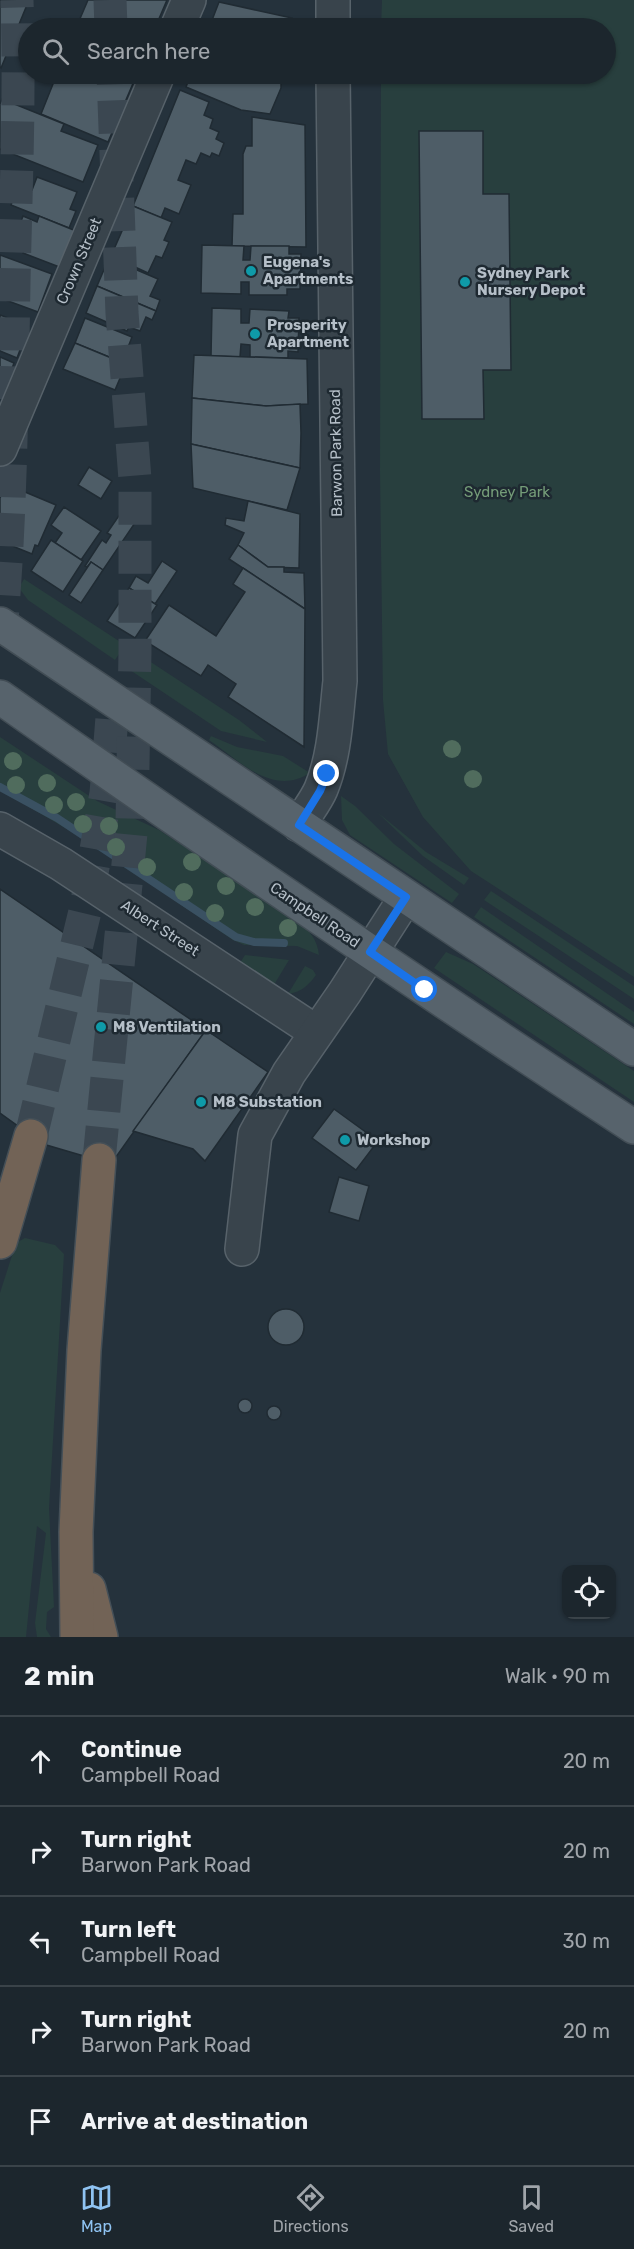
<!DOCTYPE html>
<meta charset="utf-8">
<style>
:root{--surface:#1c262d;--page:#293239;--text:#f1f3f6;--muted:#a0a5aa;--line:#3a4349;--accent:#8fc3f2}
body{margin:0;font-family:Rubik,sans-serif;background:var(--page);color:var(--text)}
.controls{position:absolute;right:18px;bottom:18px;display:grid;overflow:hidden;border-radius:12px;box-shadow:0 2px 4px #0004}
.controls button{width:54px;height:54px;display:grid;place-items:center;padding:0;border:0;border-bottom:2px solid var(--line);background:var(--surface);color:var(--text);font:30px sans-serif}
.stop{position:absolute;width:18px;height:18px;margin:-14px;border:4px solid #1a73e8;border-radius:50%;background:#fff}
.stop.end{background:#1a73e8;border-color:#fff;box-shadow:0 2px 6px #0008}
.list{margin:0;padding:0;list-style:none}
h2{display:flex;justify-content:space-between;align-items:center;height:78px;margin:0;padding:0 24px;font-size:26px}
h2 small{font-size:20px;font-weight:400;color:var(--muted)}
.list li{display:grid;grid-template-columns:39px 1fr auto;gap:18px;align-items:center;box-sizing:border-box;height:90px;padding:0 24px;border-top:2px solid var(--line)}
.list b{display:block;font-size:22px;white-space:nowrap}
.list p{margin:0;font-size:20px;white-space:nowrap;color:var(--muted)}
.list em{font-size:20px;font-style:normal;color:var(--muted)}
.icon{flex:none;width:33px;height:33px;fill:none;stroke:currentColor;stroke-width:2;stroke-linecap:round;stroke-linejoin:round}
.map{position:relative;flex:none;width:634px;height:1637px;overflow:hidden}
.search{position:absolute;background:var(--surface);box-shadow:0 2px 4px #0004;left:18px;right:18px;top:18px;height:66px;display:flex;align-items:center;gap:15px;box-sizing:border-box;padding:0 21px;border-radius:33px;color:var(--muted);font-size:22px}
.sheet{height:528px;background:var(--surface)}
nav{display:flex;justify-content:space-around;align-items:center;box-sizing:border-box;height:84px;border-top:2px solid var(--line);background:var(--surface);font-size:16px;color:var(--muted)}
nav a{display:grid;justify-items:center;gap:3px}
nav .on{color:var(--accent)}
.map>svg:first-child{display:block}
</style>
<div class="map">
<svg width="634" height="1637" viewBox="0 0 634 1637">
<rect width="100%" height="100%" fill="#25323c"/>
<g fill="#283f3e">
<polygon points="382,0 634,0 634,977 471,871 423,817 388,754 383,700 380,471 381,74 606,74 606,28 381,28"/>
<polygon points="24,579 125,645 115,660 28,600 19,588"/>
<polygon points="134,651 239,720 267,742 221,731 124,666"/>
<path d="M211,736L237,747L283,756L310,773C272,797 240,761 209,740Z"/>
<path d="M0,737L97,801L159,830L297,921C310,931 317,939 319,955L297,946L244,945L233,940L84,839L0,790Z"/>
<polygon points="341,796 355,806 394,844 459,894 452,903 350,835 342,820"/>
<polygon points="377,812 426,852 469,878 464,885 423,856"/>
<polygon points="491,891 634,986 634,999 484,900"/>
<polygon points="481,907 634,1012 634,1024 474,917"/>
<polygon points="446,952 473,964 634,1071 634,1102 434,968"/>
<polygon points="245,955 289,960 269,993 236,969"/>
<path d="M305,966L313,970L316,975C308,986 301,992 288,994Z"/>
<polygon points="25,1238 55,1245 64,1254 49,1508 54,1607 47,1612 46,1629 51,1637 37,1637 35,1623 46,1533 37,1526 26,1637 0,1637 0,1293 16,1243"/>
</g>
<g fill="none" stroke-linecap="round" stroke-linejoin="round">
<polyline stroke="#3a5162" stroke-width="8" points="0,787 57,818 236,937 254,942 284,943"/>
</g>
<g fill="#4e5d67" stroke="#202b33" stroke-width="1.5">
<polygon points="0,0 29,0 1,68 0,67"/>
<polygon points="88,0 167,0 155,28 76,28"/>
<polygon points="219,2 292,18 288,28 209,28"/>
<polygon points="57,74 137,74 108,142 41,114"/>
<polygon points="191,74 281,74 281,88 270,114 241,110 186,87"/>
<polygon points="180,90 209,102 204,115 213,119 210,128 219,132 216,139 224,143 219,156 212,153 210,157 201,153 196,164 186,160 178,180 191,185 179,214 165,208 161,218 133,206"/>
<polygon points="2,99 64,124 61,131 98,145 83,182 0,149 0,104"/>
<polygon points="252,117 305,125 306,247 232,246 233,214 243,214 243,154 246,146 252,146"/>
<polygon points="419,131 483,131 483,194 509,194 511,370 483,370 484,419 422,419"/>
<polygon points="37,177 77,192 70,209 76,211 69,228 11,205 18,185 32,190"/>
<polygon points="133,206 172,222 164,240 169,242 162,258 156,256 148,273 111,256"/>
<polygon points="23,216 37,222 39,216 76,231 62,268 23,253 25,249 13,243"/>
<polygon points="202,245 244,246 243,260 250,260 251,246 289,246 289,254 301,254 300,289 287,289 287,295 249,295 249,282 241,282 241,294 201,293"/>
<polygon points="0,255 52,274 38,312 0,298"/>
<polygon points="109,258 158,279 150,296 160,300 156,311 97,286"/>
<polygon points="97,286 156,311 152,320 146,317 140,331 129,327 127,331 86,313"/>
<polygon points="212,308 241,309 241,323 249,323 250,309 289,311 288,318 299,318 298,352 288,351 288,358 250,357 250,345 241,344 240,357 211,356"/>
<polygon points="0,315 29,326 17,358 0,351"/>
<polygon points="85,318 132,337 125,355 129,357 126,364 75,343"/>
<polygon points="75,343 126,364 115,390 63,369"/>
<polygon points="194,355 307,359 308,404 266,406 192,398"/>
<polygon points="0,357 14,363 3,393 0,392"/>
<polygon points="192,398 266,406 300,404 301,433 300,468 191,444"/>
<polygon points="191,444 300,468 287,510 193,488"/>
<polygon points="89,467 112,481 101,499 78,485"/>
<polygon points="6,484 56,505 38,546 35,545 32,554 0,541 0,498"/>
<polygon points="248,501 300,514 299,568 268,567 238,545 244,533 225,525 226,518 244,521"/>
<polygon points="64,507 101,531 81,560 55,543 62,533 51,525"/>
<polygon points="125,507 139,517 103,570 91,562 87,567 85,566 102,540 106,543 111,535 107,533"/>
<polygon points="51,540 83,561 63,592 31,571"/>
<polygon points="238,545 268,567 284,567 284,572 304,573 305,609 229,559"/>
<polygon points="162,561 177,571 155,604 129,588 136,576 148,583"/>
<polygon points="91,562 103,570 81,603 69,595"/>
<polygon points="243,568 305,609 304,747 228,697 236,684 208,665 201,676 145,641 169,605 216,636 245,592 233,584"/>
<polygon points="129,588 157,605 135,638 107,621"/>
<polygon points="0,889 206,1030 111,1164 43,1144 0,1113"/>
<polygon points="206,1030 268,1072 205,1161 193,1149 133,1131"/>
<polygon points="334,1109 378,1141 356,1170 312,1138"/>
<polygon points="339,1177 369,1186 359,1221 329,1212"/>
<circle cx="286" cy="1327" r="18"/>
<circle cx="245" cy="1406" r="7"/>
<circle cx="274" cy="1413" r="7"/>
</g>
<g fill="none" stroke-linecap="round" stroke-linejoin="round">
<g stroke="#3b4751" stroke-width="33" stroke-dasharray="33 16" stroke-linecap="butt">
<polyline points="110,0 111,28"/>
<path d="M0,644C11,523 12,402 14,281C16,188 20,94 17,0"/>
<polyline points="31,1136 86,907 106,793 114,692"/>
<polyline points="99,1160 132,823 135,651 135,479 122,313 113,74"/>
</g>
<g stroke="#57626a" stroke-width="36">
<g id="minor">
<polyline points="333,0 333,28"/>
<polyline points="177,28 189,0"/>
<polyline points="0,449 158,74"/>
<path d="M299,825C306,813 316,801 321,789C335,755 336,717 340,681L333,74"/>
<polyline points="0,829 61,864 316,1032"/>
<polyline points="242,1249 255,1135 289,1073 345,992 406,897"/>
</g>
</g>
<g stroke="#424d55" stroke-width="36">
<g id="major">
<polyline points="0,624 634,1049"/>
<path d="M0,697C209,844 420,987 634,1127"/>
</g>
</g>
<g stroke="#444f57" stroke-width="36">
<g id="highway">
<polyline points="0,1242 31,1136"/>
<polyline points="89,1589 101,1637"/>
<polyline points="77,1637 76,1532 84,1350 99,1160"/>
</g>
</g>
<use href="#minor" stroke="#39444c" stroke-width="33"/>
<use href="#major" stroke="#57636c" stroke-width="33"/>
<use href="#highway" stroke="#726356" stroke-width="33"/>
</g>
<g fill="#506c5d">
<circle cx="452" cy="749" r="9"/>
<circle cx="13" cy="761" r="9"/>
<circle cx="473" cy="779" r="9"/>
<circle cx="47" cy="783" r="9"/>
<circle cx="16" cy="785" r="9"/>
<circle cx="76" cy="802" r="9"/>
<circle cx="54" cy="805" r="9"/>
<circle cx="83" cy="824" r="9"/>
<circle cx="109" cy="826" r="9"/>
<circle cx="116" cy="847" r="9"/>
<circle cx="192" cy="862" r="9"/>
<circle cx="147" cy="867" r="9"/>
<circle cx="226" cy="886" r="9"/>
<circle cx="184" cy="892" r="9"/>
<circle cx="255" cy="907" r="9"/>
<circle cx="215" cy="913" r="9"/>
<circle cx="288" cy="928" r="9"/>
</g>
<g fill="none" stroke-linecap="round" stroke-linejoin="round">
<polyline stroke="#1a73e8" stroke-width="8" points="327,774 320,791 299,825 406,897 370,952 425,990"/>
</g>
<g fill="#0f9aa8" stroke="#1e2931" stroke-width="2">
<circle cx="251" cy="271" r="6"/>
<circle cx="465" cy="282" r="6"/>
<circle cx="255" cy="334" r="6"/>
<circle cx="101" cy="1027" r="6"/>
<circle cx="201" cy="1102" r="6"/>
<circle cx="345" cy="1140" r="6"/>
</g>
<g text-anchor="middle" dominant-baseline="central" stroke-width="5" stroke-linejoin="round" paint-order="stroke">
<g font-size="15" fill="#b5bfc8" stroke="#1e2931">
<text transform="translate(79 261) rotate(-67)">Crown Street</text>
<text transform="translate(336 453) rotate(-91)">Barwon Park Road</text>
<text transform="translate(315 915) rotate(34)">Campbell Road</text>
<text transform="translate(160 928) rotate(33)">Albert Street</text>
</g>
<g font-size="15" font-weight="bold" fill="#b5bfc8" stroke="#1e2931" text-anchor="start">
<text x="263" y="262">Eugena's<tspan x="263" dy="17">Apartments</tspan></text>
<text x="477" y="273">Sydney Park<tspan x="477" dy="17">Nursery Depot</tspan></text>
<text x="267" y="325">Prosperity<tspan x="267" dy="17">Apartment</tspan></text>
<text x="113" y="1027">M8 Ventilation</text>
<text x="213" y="1102">M8 Substation</text>
<text x="357" y="1140">Workshop</text>
</g>
<g font-size="15" fill="#749c78" stroke="#1e2931">
<text x="507" y="492">Sydney Park</text>
</g>
</g>
</svg>
<div class="controls">
<button><svg class="icon" aria-label="locate" viewBox="0 0 24 24"><circle cx="12" cy="12" r="6"/><path d="M12 2v4M12 18v4M2 12h4M18 12h4"/></svg></button>
</div>
<div class="stop" style="left:425px;top:990px"></div>
<div class="stop end" style="left:327px;top:774px"></div>
<div class="search"><svg class="icon" aria-label="search" viewBox="0 0 24 24"><circle cx="10" cy="10" r="6"/><path d="M15 15l6 6"/></svg>Search here</div>
</div>
<section class="sheet">
<h2>2 min<small>Walk · 90 m</small></h2>
<ul class="list">
<li><svg class="icon" aria-label="ahead" viewBox="0 0 24 24"><path d="M12 20V5M6 11l6-6 6 6"/></svg><div><b>Continue</b><p>Campbell Road</p></div><em>20 m</em></li>
<li><svg class="icon" aria-label="right" viewBox="0 0 24 24"><path d="M7 20v-9h11M14 6l5 5-5 5"/></svg><div><b>Turn right</b><p>Barwon Park Road</p></div><em>20 m</em></li>
<li><svg class="icon" aria-label="left" viewBox="0 0 24 24"><path d="M17 20v-9H6M10 6l-5 5 5 5"/></svg><div><b>Turn left</b><p>Campbell Road</p></div><em>30 m</em></li>
<li><svg class="icon" aria-label="right" viewBox="0 0 24 24"><path d="M7 20v-9h11M14 6l5 5-5 5"/></svg><div><b>Turn right</b><p>Barwon Park Road</p></div><em>20 m</em></li>
<li><svg class="icon" aria-label="arrive" viewBox="0 0 24 24"><path d="M6 21V4h12l-3 4 3 4H6"/></svg><div><b>Arrive at destination</b></div></li>
</ul>
</section>
<nav>
<a class="on"><svg class="icon" aria-label="map" viewBox="0 0 24 24"><path d="M3 6l6-2 6 2 6-2v14l-6 2-6-2-6 2zM9 4v14M15 6v14"/></svg>Map</a>
<a><svg class="icon" aria-label="directions" viewBox="0 0 24 24"><path d="M12 3l9 9-9 9-9-9zM9 14v-3h6M13 9l2 2-2 2"/></svg>Directions</a>
<a><svg class="icon" aria-label="saved" viewBox="0 0 24 24"><path d="M7 4h10v16l-5-4-5 4z"/></svg>Saved</a>
</nav>
